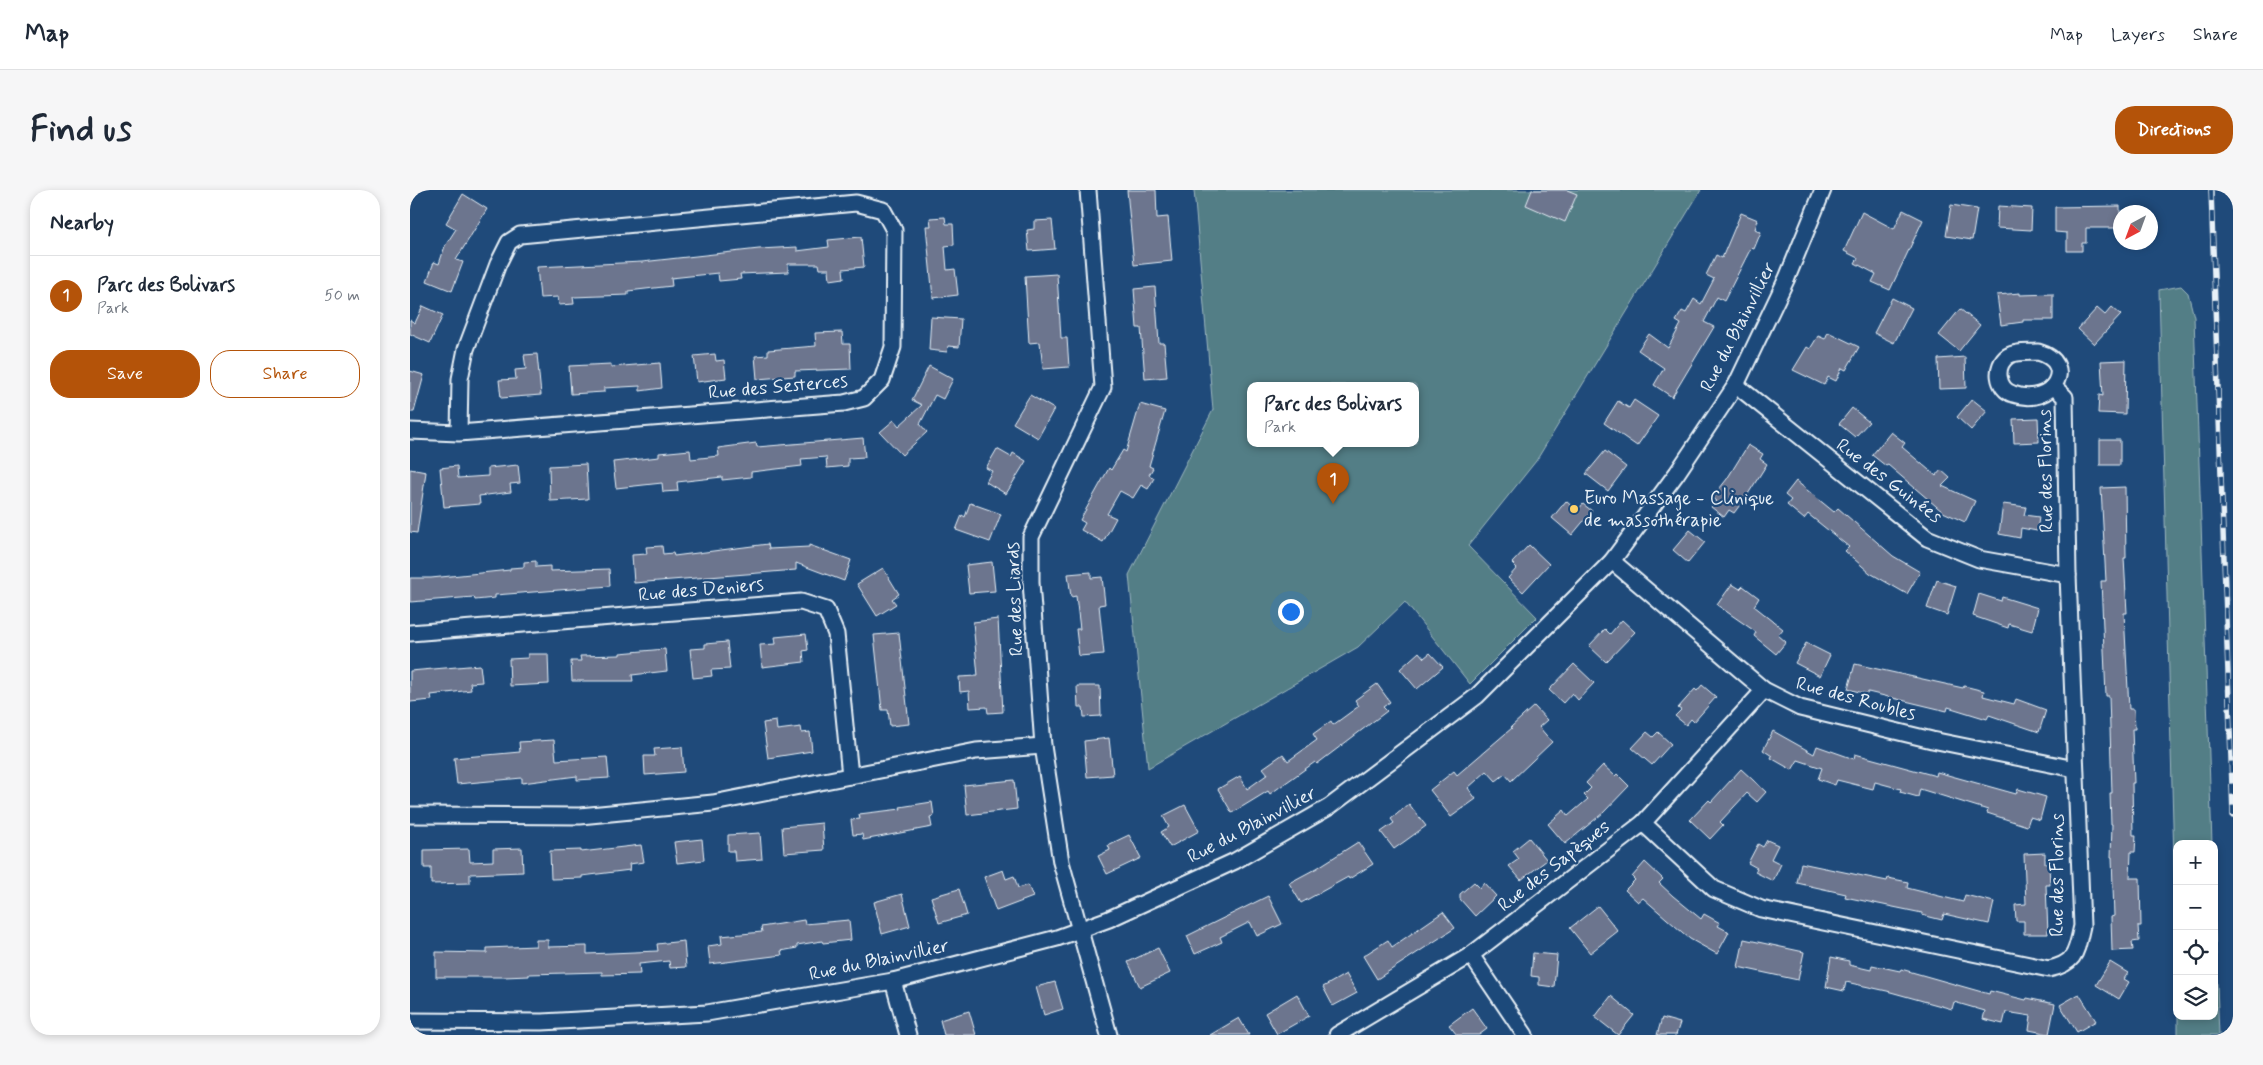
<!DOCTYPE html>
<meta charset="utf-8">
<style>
:root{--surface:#fff;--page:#f6f6f7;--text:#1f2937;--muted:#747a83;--line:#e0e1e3;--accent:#b45309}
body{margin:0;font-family:Mynerve,sans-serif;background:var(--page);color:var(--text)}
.controls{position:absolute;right:15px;bottom:15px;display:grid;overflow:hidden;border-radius:10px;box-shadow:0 2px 8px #0003}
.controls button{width:45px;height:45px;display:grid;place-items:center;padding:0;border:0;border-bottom:1px solid var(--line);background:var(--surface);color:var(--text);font:25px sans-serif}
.compass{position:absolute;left:1703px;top:15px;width:45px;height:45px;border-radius:50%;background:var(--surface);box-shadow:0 2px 8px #0003;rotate:221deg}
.you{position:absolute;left:880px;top:421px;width:18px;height:18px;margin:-12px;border:4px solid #fff;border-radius:50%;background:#1a73e8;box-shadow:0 0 0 8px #1a73e833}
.badge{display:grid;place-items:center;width:32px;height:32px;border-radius:50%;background:var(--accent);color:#fff;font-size:16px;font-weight:700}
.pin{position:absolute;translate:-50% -41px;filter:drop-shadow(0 1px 2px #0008)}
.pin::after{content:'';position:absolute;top:26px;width:18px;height:15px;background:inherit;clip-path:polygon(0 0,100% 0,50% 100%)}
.popup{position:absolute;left:837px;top:192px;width:172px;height:65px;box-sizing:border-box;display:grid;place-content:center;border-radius:10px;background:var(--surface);filter:drop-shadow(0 1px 4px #0005);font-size:16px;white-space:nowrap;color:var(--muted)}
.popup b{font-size:19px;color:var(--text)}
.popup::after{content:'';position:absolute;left:50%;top:100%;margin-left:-10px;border:10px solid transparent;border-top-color:var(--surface)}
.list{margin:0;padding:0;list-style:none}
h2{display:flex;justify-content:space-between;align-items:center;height:65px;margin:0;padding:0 20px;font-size:21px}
h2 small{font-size:16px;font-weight:400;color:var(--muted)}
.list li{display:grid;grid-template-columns:32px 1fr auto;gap:15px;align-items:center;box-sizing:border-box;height:80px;padding:0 20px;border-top:1px solid var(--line)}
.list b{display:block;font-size:19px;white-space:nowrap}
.list p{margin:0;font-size:16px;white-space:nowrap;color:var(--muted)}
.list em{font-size:16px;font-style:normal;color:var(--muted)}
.actions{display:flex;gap:10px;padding:15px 20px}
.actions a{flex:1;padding:11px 0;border:1px solid var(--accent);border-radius:20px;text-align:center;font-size:18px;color:var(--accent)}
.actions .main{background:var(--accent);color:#fff}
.icon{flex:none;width:28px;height:28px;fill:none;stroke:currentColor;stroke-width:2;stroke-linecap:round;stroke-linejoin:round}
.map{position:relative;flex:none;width:1823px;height:845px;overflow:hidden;border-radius:20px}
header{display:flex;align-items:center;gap:30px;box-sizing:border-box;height:70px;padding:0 25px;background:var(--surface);border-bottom:1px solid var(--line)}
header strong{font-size:24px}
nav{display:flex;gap:28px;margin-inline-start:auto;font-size:18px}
.intro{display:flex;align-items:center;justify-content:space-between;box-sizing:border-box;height:120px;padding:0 30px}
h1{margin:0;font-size:35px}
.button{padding:12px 22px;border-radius:20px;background:var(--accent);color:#fff;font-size:18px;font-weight:700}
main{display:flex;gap:30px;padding:0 30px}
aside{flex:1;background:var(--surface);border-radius:20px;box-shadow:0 2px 8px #0003}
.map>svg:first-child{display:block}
</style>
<header>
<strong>Map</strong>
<nav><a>Map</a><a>Layers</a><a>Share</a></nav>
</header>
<div class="intro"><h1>Find us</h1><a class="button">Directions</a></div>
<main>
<aside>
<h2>Nearby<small></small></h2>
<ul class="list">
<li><span class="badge">1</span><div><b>Parc des Bolivars</b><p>Park</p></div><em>50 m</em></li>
</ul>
<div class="actions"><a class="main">Save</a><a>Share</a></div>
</aside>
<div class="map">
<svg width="1823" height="845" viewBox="0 0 1823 845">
<rect width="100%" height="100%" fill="#1f4a7a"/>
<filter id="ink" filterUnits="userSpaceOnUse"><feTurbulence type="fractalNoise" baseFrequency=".02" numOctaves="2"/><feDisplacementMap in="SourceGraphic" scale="10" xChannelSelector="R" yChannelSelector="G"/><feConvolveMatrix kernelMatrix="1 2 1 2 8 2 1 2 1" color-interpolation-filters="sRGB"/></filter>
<g filter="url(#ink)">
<g fill="#537e86" stroke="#9eb8bf" fill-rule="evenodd">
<path d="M784,0H1291L1126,271L1058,356L1127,427L1060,494L995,412L948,457L738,578L719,385L803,220ZM840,195H1006V253H840Z"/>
<polygon points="1771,96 1778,103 1784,127 1802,654 1767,654 1767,786 1749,100"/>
<polygon points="1804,718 1809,845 1768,845 1768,826 1804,826"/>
</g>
<g fill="#6c748e" stroke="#e8f1f8">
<polygon points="717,0 746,0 747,28 758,27 762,71 724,75"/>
<polygon points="1122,0 1157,0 1167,4 1155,32 1116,15"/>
<polygon points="53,4 77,19 46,70 53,72 42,101 17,91 24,72 29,74 35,56 46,39 36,33"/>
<polygon points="1541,15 1567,19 1562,50 1536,46"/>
<polygon points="1588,16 1622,18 1621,40 1587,38"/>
<polygon points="1710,16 1710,38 1676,38 1676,53 1672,53 1672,61 1657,61 1657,43 1645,42 1645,17"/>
<polygon points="1493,20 1513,30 1480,100 1462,92 1466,84 1445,73 1448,68 1434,61 1452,22 1484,39"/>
<polygon points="1331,23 1348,30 1345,39 1351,42 1344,59 1341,58 1314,111 1307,107 1294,132 1304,137 1262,207 1244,195 1254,178 1228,160 1239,144 1258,158 1271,134 1266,131 1272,121 1276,123 1284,109 1291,114 1304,89 1296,85 1306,65 1312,68"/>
<polygon points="535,27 536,34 543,34 544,55 535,56 537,80 545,79 548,105 523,108 516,36 521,36 520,28"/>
<polygon points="642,30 645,59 619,61 617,40 624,39 624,31"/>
<polygon points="451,47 454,77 433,79 434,88 420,90 419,79 410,79 409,74 378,74 378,82 330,84 331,89 309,91 308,83 261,88 262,96 218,101 218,105 163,107 164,114 149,115 148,107 130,108 127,77 232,72 349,59 387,57 387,61 419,57 418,50"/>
<polygon points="647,84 651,148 657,148 659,177 633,179 630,152 619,153 615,86"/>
<polygon points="745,97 749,153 754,153 757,187 735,189 731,138 727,138 724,99"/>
<polygon points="1610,103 1610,105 1643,104 1643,130 1613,130 1613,132 1591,135 1587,105"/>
<polygon points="1482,108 1502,118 1484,153 1464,143"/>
<polygon points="13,116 33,125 20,153 0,144 0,130 5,133"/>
<polygon points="1702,117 1711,125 1684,154 1668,139 1687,118 1695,125"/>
<polygon points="1550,119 1570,135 1549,161 1529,145"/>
<polygon points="521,127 551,129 549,157 538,156 537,162 519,160"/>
<polygon points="432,142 433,154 440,154 441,179 385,181 385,186 347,189 345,166 358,165 358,160 406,156 405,143"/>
<polygon points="1418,142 1449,157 1436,180 1432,178 1426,191 1418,187 1414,195 1383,180 1397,157 1400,159 1408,146 1415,149"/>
<polygon points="127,164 131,205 91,208 89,190 106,189 105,180 116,179 114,165"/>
<polygon points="305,164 306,171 314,170 316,188 287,192 284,166"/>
<polygon points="1555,167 1556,198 1529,199 1528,169"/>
<polygon points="1716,170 1715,224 1688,223 1689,205 1693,206 1691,171"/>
<polygon points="250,173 252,198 230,201 230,196 194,198 194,202 161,204 159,176 201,174 201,177"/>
<polygon points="519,176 543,189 533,209 525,205 510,234 517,242 492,265 470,242 484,230 489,236 512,215 502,210"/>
<polygon points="0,181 14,185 4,222 0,222"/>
<polygon points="620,205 644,219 628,248 603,233"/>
<polygon points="1562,209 1577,221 1561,240 1547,227"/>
<polygon points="1224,210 1248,226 1227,256 1194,233 1208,211 1219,218"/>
<polygon points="730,214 755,221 739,276 743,278 739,285 744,288 738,299 731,295 723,308 710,301 697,324 706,328 693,352 671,340 675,333 670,330 699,278 701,280 713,260 716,262"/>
<polygon points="1442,218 1459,232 1445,247 1429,234"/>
<polygon points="1628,228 1629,252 1604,253 1603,229"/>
<polygon points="1481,242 1495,253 1492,257 1526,286 1531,280 1540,288 1532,296 1565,311 1555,332 1533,322 1478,275 1476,276 1462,265"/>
<polygon points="453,248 455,267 438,268 438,276 417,278 416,267 391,269 392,276 341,282 341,287 312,290 312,287 267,292 268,301 253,302 252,293 206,298 203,272 249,267 249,263 280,260 281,269 309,266 308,258 346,253 347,257"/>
<rect x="1690" y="250" width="20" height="25"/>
<polygon points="1338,255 1353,264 1350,269 1357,274 1338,304 1324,323 1319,320 1314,327 1301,317 1306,311 1302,308 1317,289"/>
<polygon points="587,259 601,267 603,263 616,271 596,304 576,292 582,281 576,278"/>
<polygon points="1195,261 1216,277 1198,301 1176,284"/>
<polygon points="176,274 178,309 140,311 139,276"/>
<polygon points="108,275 110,293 100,294 101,302 69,306 70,314 34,317 30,278 47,276 48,288 78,286 78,278"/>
<polygon points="0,279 16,282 7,343 0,342"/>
<polygon points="1386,291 1424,322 1428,318 1483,366 1510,382 1497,404 1460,383 1435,361 1439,357 1398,324 1394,329 1377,315 1381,310 1375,305"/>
<polygon points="1715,297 1716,368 1714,368 1717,423 1714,423 1719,519 1724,519 1725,539 1722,539 1724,593 1722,593 1723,645 1726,645 1725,662 1721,662 1720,688 1730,688 1731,736 1728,736 1729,751 1722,752 1723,760 1702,761 1701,727 1704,726 1702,667 1701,667 1702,634 1701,634 1700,603 1702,603 1699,506 1696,506 1691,391 1696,391 1691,298"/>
<polygon points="1156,311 1167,321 1173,314 1182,321 1162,345 1142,328"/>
<polygon points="560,313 591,324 580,352 546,340 552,325 555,327"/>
<polygon points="1593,314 1616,317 1614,325 1629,327 1627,341 1611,338 1610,348 1589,344"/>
<polygon points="1280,340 1295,352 1278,373 1263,360"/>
<polygon points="358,354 359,359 399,357 399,355 441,370 434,391 386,373 386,380 224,393 222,365 237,364 236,357 252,356 253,364 263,363 264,366"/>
<polygon points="1119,355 1139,374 1113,402 1098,388 1107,378 1102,373"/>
<polygon points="126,371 126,377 140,376 140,381 199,379 200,396 85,405 85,408 65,410 64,407 0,412 0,388 21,388 100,380 100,378 114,377 114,372"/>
<polygon points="582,372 585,401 559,403 556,375"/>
<polygon points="473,378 489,404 482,409 486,414 467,426 447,394"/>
<polygon points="681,382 681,388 692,387 695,414 689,415 694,464 669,466 666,439 670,439 666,406 661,407 658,384"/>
<polygon points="1527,390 1546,396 1537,425 1517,418"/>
<polygon points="1322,394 1330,399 1333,396 1349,408 1344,416 1373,439 1368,445 1376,452 1366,464 1344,446 1346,442 1307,415"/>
<polygon points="1569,404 1591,411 1592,407 1628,418 1622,441 1599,434 1598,438 1563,426"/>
<polygon points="588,429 593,522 578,523 577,517 560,518 559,501 550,502 549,487 568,486 563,432"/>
<polygon points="1212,430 1225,442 1196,472 1179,456 1195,439 1200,444"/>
<polygon points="489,443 499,534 480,536 478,520 472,520 464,445"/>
<polygon points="396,444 398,460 393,461 394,472 352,477 350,455 366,454 365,447"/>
<polygon points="317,452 320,479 301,480 302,486 283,488 280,459 295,458 295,454"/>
<polygon points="1396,453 1420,465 1410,486 1385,473"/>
<polygon points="255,459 257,481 222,485 223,491 162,491 161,471 171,471 170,466 210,465 210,463"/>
<polygon points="1009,462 1014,468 1020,463 1033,477 1007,499 990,479"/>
<polygon points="118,464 138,464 139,494 100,496 99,469 118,468"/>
<polygon points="1164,474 1184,493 1168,510 1162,503 1153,513 1139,500"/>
<polygon points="1445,474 1553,498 1554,496 1574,501 1573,506 1604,514 1606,509 1636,520 1629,542 1579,525 1577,529 1538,517 1537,521 1458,502 1457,504 1438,499"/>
<polygon points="70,475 72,492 60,493 61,500 21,505 22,510 0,512 0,481"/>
<polygon points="967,494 980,512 973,517 977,521 907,574 905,572 860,604 858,601 822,623 808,599 830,586 837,599 858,584 853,578 873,564 878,571 907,550 903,544 921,531 923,535 949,516 945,510"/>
<polygon points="1292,495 1306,507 1284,532 1281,529 1276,535 1265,526 1271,520 1268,518 1285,499 1287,501"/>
<polygon points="667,496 690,496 691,526 674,527 673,517 668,517"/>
<polygon points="1124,516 1137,530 1129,537 1142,552 1101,591 1095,584 1086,591 1077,581 1058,598 1066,609 1041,627 1020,600 1044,581 1047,585 1102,538 1101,537"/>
<polygon points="366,531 367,540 391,537 392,543 400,542 402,561 358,568 353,533"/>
<polygon points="1363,541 1404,564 1407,556 1444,569 1445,564 1526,586 1527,582 1606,604 1608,599 1636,607 1630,630 1620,627 1617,636 1577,623 1578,620 1510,599 1508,607 1490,602 1491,599 1465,592 1463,599 1427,590 1425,595 1408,589 1412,578 1388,570 1382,580 1361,568 1362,566 1353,560"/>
<polygon points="1237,542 1243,547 1248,542 1261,554 1242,575 1222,558"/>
<polygon points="699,548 703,585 677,587 674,551"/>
<polygon points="144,550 146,570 197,567 199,588 167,590 167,586 112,593 112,588 47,594 44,568 110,562 109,552"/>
<polygon points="272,557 274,582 235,585 234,566 245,566 244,559"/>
<polygon points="1193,575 1205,586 1207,584 1219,596 1193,623 1155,654 1138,634 1154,620 1158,626 1178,609 1174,605 1181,598 1176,593"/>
<polygon points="1331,579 1356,602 1347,612 1337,603 1310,632 1313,635 1300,649 1280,630 1299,610 1301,612"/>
<polygon points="604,590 607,619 557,625 554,595"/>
<polygon points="522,612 524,626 520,627 522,637 453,650 452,644 443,645 441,630 450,629 449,624 491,619 490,617"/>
<polygon points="999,614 1016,636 984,659 971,642 984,633 981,629"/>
<polygon points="775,615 789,641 760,657 751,642 759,637 753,626"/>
<polygon points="412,633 414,660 374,663 372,637"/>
<polygon points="350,643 352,669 325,671 324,661 318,661 318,645"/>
<polygon points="719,645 731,668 697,684 688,666 700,660 698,655"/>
<polygon points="1119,648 1137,670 1111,690 1099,676 1109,669 1103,661"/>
<polygon points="292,649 294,670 267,673 264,652"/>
<polygon points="1357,650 1368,655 1361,669 1371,674 1363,691 1345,682 1347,678 1338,673 1348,654 1353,657"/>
<polygon points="948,652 963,674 939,689 938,687 891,713 879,693 907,678"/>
<polygon points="231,655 234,672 219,674 220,680 172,686 172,688 141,689 140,661 171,660 171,662"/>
<polygon points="112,658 113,682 60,684 60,693 21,694 21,678 14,678 14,660 59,659 60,672 83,671 83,659"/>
<polygon points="1635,663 1635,674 1639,674 1640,695 1636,695 1638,744 1614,744 1614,731 1606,731 1605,715 1616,714 1614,664"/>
<polygon points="1235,672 1253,689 1249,693 1263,706 1291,729 1294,724 1310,733 1308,736 1319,742 1307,764 1280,749 1233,708 1228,712 1215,700 1225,690 1222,687"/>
<polygon points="1391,673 1477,691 1478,688 1498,692 1497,698 1553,712 1555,705 1584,712 1579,734 1534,724 1532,730 1512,725 1512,723 1435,707 1436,704 1387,693"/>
<polygon points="593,680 596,689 604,686 608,698 618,695 623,707 586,721 574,687"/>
<polygon points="1064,692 1070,698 1074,693 1086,706 1065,726 1050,709 1050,704"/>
<polygon points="549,699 557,725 529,733 521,707"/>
<polygon points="492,704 500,736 472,744 464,712"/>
<polygon points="858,706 872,734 847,746 840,732 810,747 812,752 785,764 777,746"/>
<polygon points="1188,716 1208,741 1180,763 1160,738"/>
<polygon points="1033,722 1045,738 967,789 953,766 978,750 982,757"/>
<polygon points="394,730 395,734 439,730 441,750 413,753 412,751 387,755 387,758 371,761 372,765 300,774 298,756 312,754 311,746 352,742 351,737"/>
<polygon points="1334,749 1394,762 1388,790 1328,777"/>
<polygon points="126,750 138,750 138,757 177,756 177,764 248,761 247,754 274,751 276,777 260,778 259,771 229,774 230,784 192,785 192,782 119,784 119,786 94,787 26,787 26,762 77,763 77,758 126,756"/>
<polygon points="748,758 760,783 730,797 718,772"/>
<polygon points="1123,763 1147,765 1144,797 1129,795 1129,787 1121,786"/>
<polygon points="1421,767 1439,771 1439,775 1461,780 1462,775 1490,781 1491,779 1579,804 1580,801 1616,810 1617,808 1645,814 1639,844 1619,840 1621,826 1596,822 1593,834 1573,829 1575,821 1544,812 1542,819 1477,801 1436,792 1434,801 1416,797"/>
<polygon points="1700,772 1718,783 1714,789 1719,792 1709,809 1686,795"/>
<polygon points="936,784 947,803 923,816 913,797"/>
<polygon points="645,792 653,819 634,825 626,797"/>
<polygon points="887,804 899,826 867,844 855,823"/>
<polygon points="1669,804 1686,831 1667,842 1650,815"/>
<polygon points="1201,806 1224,825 1208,845 1185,827"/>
<polygon points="1062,818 1077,839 1069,845 1047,845 1039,835"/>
<polygon points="559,821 566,845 534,845 530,830"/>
<polygon points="829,828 839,845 800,845"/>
<polygon points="1252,828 1270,833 1266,845 1247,845"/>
</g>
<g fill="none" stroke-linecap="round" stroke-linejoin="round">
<g stroke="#e8f1f8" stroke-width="19">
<g id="street">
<polyline points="678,0 693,197 621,347 621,392 633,556 651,672 699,845"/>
<path d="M1628,162C1668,173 1643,218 1603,204C1587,199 1584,176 1598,166C1606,161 1619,163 1628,162Z"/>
<polyline points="1326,195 1517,348 1569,369 1658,385"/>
<polyline points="0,241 49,243 434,213 454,208 472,190 483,157 484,40 473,20 446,13 110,45 99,52 88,74 56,159 50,189 49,243"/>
<polyline points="1202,371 1354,500 1390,518 1522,550 1665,579"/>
<polyline points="0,443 391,412 416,420 426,444 440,586"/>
<polyline points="0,625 170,626 303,613 566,561 633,556"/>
<path d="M1233,633L1304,699L1351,719L1639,779C1667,773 1666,761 1672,736L1658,385L1655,207L1644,197"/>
<polyline points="1061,765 1115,845"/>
<polyline points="483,791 498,845"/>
<polyline points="0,831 132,832 297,823 483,791 647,748 699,729 825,671 919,617 1067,506 1202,371 1267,283 1326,195 1377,88 1413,0"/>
<polyline points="927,845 1061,765 1233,633 1354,500"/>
</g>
</g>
<use href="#street" stroke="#1f4a7a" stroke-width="15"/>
<g stroke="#e8f1f8" stroke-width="5.5">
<polyline id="rail" points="1801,0 1823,625"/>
</g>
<use href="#rail" stroke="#1f4a7a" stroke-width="4" stroke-dasharray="11" stroke-linecap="butt"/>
</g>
</g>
<circle fill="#ffd166" stroke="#1f4a7a" stroke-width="2" cx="1164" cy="319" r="5"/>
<g text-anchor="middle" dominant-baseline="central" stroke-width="4.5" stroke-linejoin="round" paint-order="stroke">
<g font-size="19" fill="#e8f1f8" stroke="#1f4a7a">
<text transform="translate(1328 137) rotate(-63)">Rue du Blainvillier</text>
<text transform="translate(368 197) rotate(-5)">Rue des Sesterces</text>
<text transform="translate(1636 281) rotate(-91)">Rue des Florins</text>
<text transform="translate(1479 291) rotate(37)">Rue des Guinées</text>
<text transform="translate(291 400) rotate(-5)">Rue des Deniers</text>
<text transform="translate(605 409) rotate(-92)">Rue des Liards</text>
<text transform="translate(1446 509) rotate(15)">Rue des Roubles</text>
<text transform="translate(842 635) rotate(-28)">Rue du Blainvillier</text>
<text transform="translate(1144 676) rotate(-38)">Rue des Sapèques</text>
<text transform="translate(1647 685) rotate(-90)">Rue des Florins</text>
<text transform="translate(469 770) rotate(-12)">Rue du Blainvillier</text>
</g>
<g font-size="19" fill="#e8f1f8" stroke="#1f4a7a" text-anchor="start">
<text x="1174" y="308">Euro Massage - Clinique<tspan x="1174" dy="22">de massothérapie</tspan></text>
</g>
</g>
</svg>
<div class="controls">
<button>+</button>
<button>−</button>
<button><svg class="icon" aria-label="locate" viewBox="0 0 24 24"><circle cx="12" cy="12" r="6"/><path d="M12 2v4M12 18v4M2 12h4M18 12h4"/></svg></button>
<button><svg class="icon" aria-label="layers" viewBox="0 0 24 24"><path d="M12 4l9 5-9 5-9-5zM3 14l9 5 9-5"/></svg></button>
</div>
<svg class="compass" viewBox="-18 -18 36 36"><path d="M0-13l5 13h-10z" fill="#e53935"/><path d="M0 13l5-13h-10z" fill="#747a83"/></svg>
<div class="you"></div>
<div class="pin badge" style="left:923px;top:314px">1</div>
<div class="popup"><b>Parc des Bolivars</b>Park</div>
</div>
</main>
